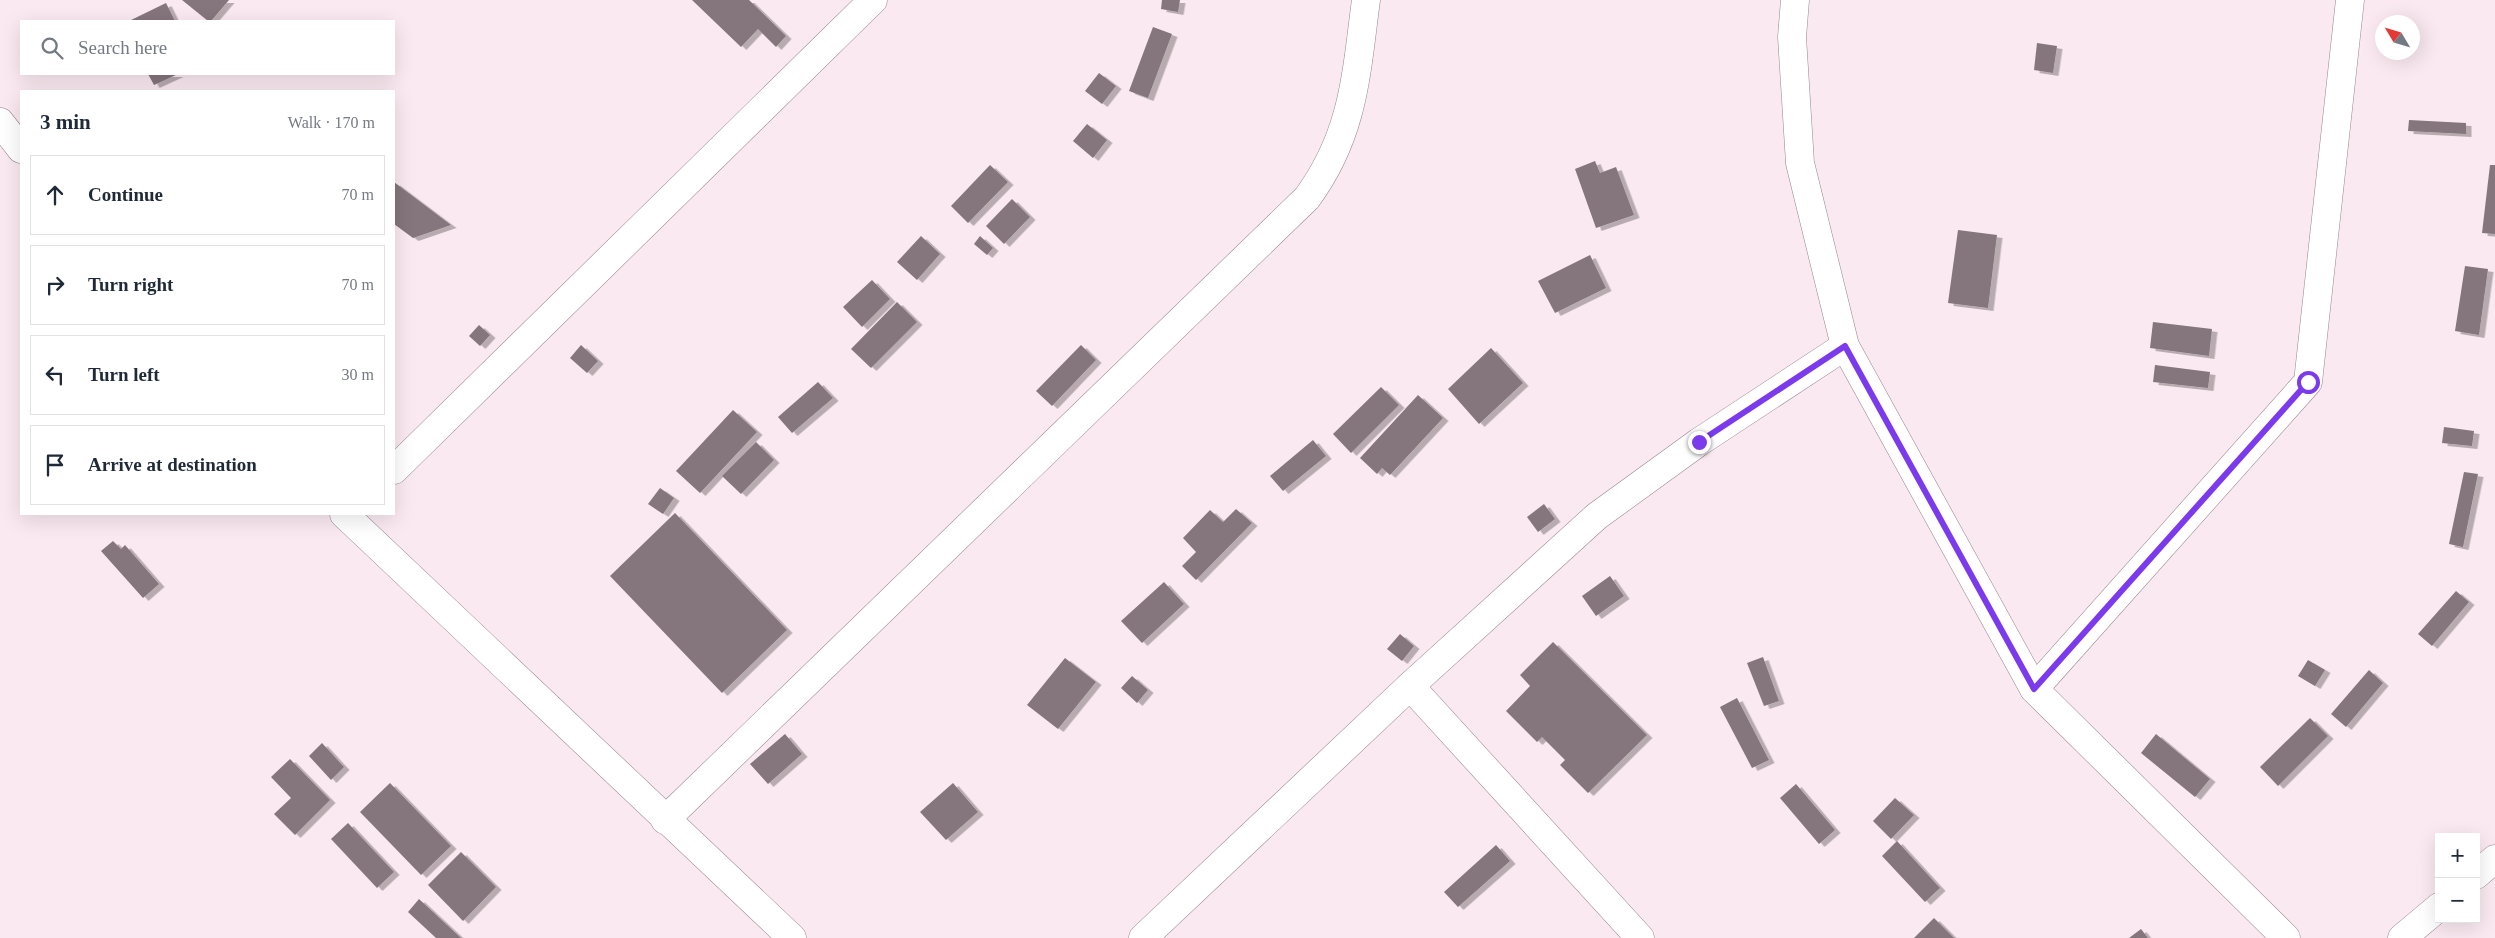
<!DOCTYPE html>
<meta charset="utf-8">
<style>
:root{--surface:#fff;--page:#f2f2f3;--text:#1f2937;--muted:#747a83;--line:#e0e1e3}
body{margin:0;font-family:"Times New Roman",serif;background:var(--page);color:var(--text)}
.controls{position:absolute;right:15px;bottom:15px;display:grid;overflow:hidden;border-radius:0px;box-shadow:0 5px 20px #0002}
.controls button{width:45px;height:45px;display:grid;place-items:center;padding:0;border:0;border-bottom:1px solid var(--line);background:var(--surface);color:var(--text);font:25px sans-serif}
.compass{position:absolute;left:2375px;top:15px;width:45px;height:45px;border-radius:50%;background:var(--surface);box-shadow:0 5px 20px #0002;rotate:308deg}
.stop{position:absolute;width:15px;height:15px;margin:-11px;border:4px solid #7c3aed;border-radius:50%;background:#fff}
.stop.end{background:#7c3aed;border-color:#fff;box-shadow:0 1px 5px #0008}
.list{margin:0;padding:0;list-style:none}
h2{display:flex;justify-content:space-between;align-items:center;height:65px;margin:0;padding:0 20px;font-size:21px}
h2 small{font-size:16px;font-weight:400;color:var(--muted)}
.list li{display:grid;grid-template-columns:32px 1fr auto;gap:15px;align-items:center;box-sizing:border-box;height:80px;margin:0 10px 10px;padding:0 10px;border:1px solid var(--line);border-radius:0px}
.list b{display:block;font-size:19px;white-space:nowrap}
.list em{font-size:16px;font-style:normal;color:var(--muted)}
.icon{flex:none;width:28px;height:28px;fill:none;stroke:currentColor;stroke-width:2;stroke-linecap:round;stroke-linejoin:round}
.map{position:relative;flex:none;width:2495px;height:938px;overflow:hidden}
.search{position:absolute;background:var(--surface);box-shadow:0 5px 20px #0002;left:20px;top:20px;width:375px;height:55px;display:flex;align-items:center;gap:12px;box-sizing:border-box;padding:0 18px;border-radius:0px;color:var(--muted);font-size:19px}
.panel{position:absolute;background:var(--surface);box-shadow:0 5px 20px #0002;left:20px;top:90px;width:375px;height:425px;border-radius:0px}
.map>svg:first-child{display:block}
</style>
<div class="map">
<svg width="2495" height="938" viewBox="0 0 2495 938">
<defs>
<filter id="shadow"><feDropShadow dx="5.5" dy="3" stdDeviation="0" flood-color="#0004"/></filter>
</defs>
<rect width="100%" height="100%" fill="#fae9f0"/>
<g fill="#85757c" filter="url(#shadow)">
<polygon points="182,0 229,0 211,21 208,21"/>
<polygon points="692,0 749,0 786,36 776,47 758,29 741,47"/>
<polygon points="1162,0 1180,0 1178,12 1161,9"/>
<polygon points="166,3 175,21 129,21"/>
<polygon points="1153,27 1172,34 1148,98 1129,91"/>
<polygon points="2037,43 2057,46 2053,73 2034,70"/>
<polygon points="1099,73 1116,86 1102,104 1085,91"/>
<polygon points="148,74 178,74 154,85"/>
<polygon points="2409,120 2466,123 2466,134 2408,131"/>
<polygon points="1087,124 1107,140 1093,158 1073,141"/>
<polygon points="1595,161 1600,173 1616,167 1634,215 1596,228 1575,169"/>
<polygon points="990,165 1008,182 968,223 951,206"/>
<polygon points="2490,165 2495,165 2495,234 2482,233"/>
<polygon points="394,182 451,225 413,238 394,224"/>
<polygon points="1012,199 1030,217 1004,244 986,226"/>
<polygon points="1958,230 1997,235 1988,308 1948,303"/>
<polygon points="921,236 940,254 917,280 897,262"/>
<polygon points="980,236 993,248 987,255 974,244"/>
<polygon points="1590,255 1606,288 1555,313 1538,281"/>
<polygon points="2465,266 2488,269 2479,335 2455,331"/>
<polygon points="872,280 890,299 862,327 843,307"/>
<polygon points="897,302 917,322 871,368 851,349"/>
<polygon points="2153,322 2212,329 2209,356 2150,348"/>
<polygon points="479,325 490,335 480,346 469,336"/>
<polygon points="581,345 598,361 587,373 570,358"/>
<polygon points="1081,345 1096,360 1052,406 1036,391"/>
<polygon points="1491,348 1523,383 1479,424 1448,389"/>
<polygon points="2155,365 2210,372 2208,388 2153,382"/>
<polygon points="818,382 833,398 792,433 778,417"/>
<polygon points="1381,387 1399,405 1351,453 1333,434"/>
<polygon points="1418,395 1443,418 1390,475 1382,468 1377,474 1360,458"/>
<polygon points="733,410 757,432 700,493 676,471"/>
<polygon points="2444,427 2474,431 2472,446 2442,443"/>
<polygon points="1313,440 1326,456 1283,491 1270,476"/>
<polygon points="756,442 774,460 741,494 722,476"/>
<polygon points="2464,472 2478,474 2463,547 2449,544"/>
<polygon points="660,488 674,498 663,514 648,504"/>
<polygon points="1544,504 1555,519 1538,532 1527,517"/>
<polygon points="1236,509 1252,523 1196,580 1182,566 1196,552 1183,538 1210,510 1223,522"/>
<polygon points="675,513 787,630 722,693 610,576"/>
<polygon points="113,541 121,549 125,545 159,584 143,598 101,551"/>
<polygon points="1610,576 1624,596 1596,616 1582,596"/>
<polygon points="1164,582 1184,604 1142,643 1121,621"/>
<polygon points="2456,591 2469,602 2432,646 2418,634"/>
<polygon points="1400,634 1414,646 1402,661 1387,649"/>
<polygon points="1553,642 1647,735 1588,793 1560,765 1565,760 1542,737 1537,742 1506,711 1530,686 1520,675"/>
<polygon points="1763,657 1779,701 1764,706 1747,663"/>
<polygon points="1065,658 1096,682 1058,729 1027,705"/>
<polygon points="2308,660 2325,670 2315,686 2298,676"/>
<polygon points="2369,670 2383,683 2346,727 2331,714"/>
<polygon points="1132,676 1148,690 1137,703 1121,688"/>
<polygon points="1737,698 1769,760 1752,768 1720,707"/>
<polygon points="2310,718 2328,736 2278,786 2260,767"/>
<polygon points="785,734 802,754 768,784 750,764"/>
<polygon points="2156,734 2210,779 2195,797 2141,753"/>
<polygon points="322,743 344,767 331,780 309,756"/>
<polygon points="290,759 330,800 295,835 274,814 291,798 271,777"/>
<polygon points="390,783 451,846 421,875 360,812"/>
<polygon points="953,783 978,812 946,840 920,812"/>
<polygon points="1796,784 1835,830 1819,844 1780,798"/>
<polygon points="1895,798 1914,815 1891,839 1873,821"/>
<polygon points="348,823 394,872 377,888 331,839"/>
<polygon points="1897,841 1940,888 1925,902 1882,856"/>
<polygon points="1496,845 1510,861 1458,907 1444,892"/>
<polygon points="461,852 496,887 463,921 428,885"/>
<polygon points="419,899 461,938 436,938 408,912"/>
<polygon points="1934,918 1954,938 1914,938"/>
<polygon points="2141,929 2148,938 2129,938"/>
</g>
<g fill="none" stroke-linecap="round" stroke-linejoin="round">
<g stroke="#95858c" stroke-width="29">
<g id="minor">
<polyline points="1795,0 1792,37 1800,163 1845,346 2034,689 2286,938"/>
<polyline points="0,122 21,149"/>
<polyline points="394,470 873,0"/>
<polyline points="344,514 792,938"/>
<polyline points="1410,686 1640,938"/>
<polyline points="2034,689 2308,382 2350,0"/>
<path d="M665,820L1307,198C1354,134 1356,75 1366,0"/>
<polyline points="2476,875 2495,859"/>
<polyline points="1143,938 1410,686 1597,516 1699,442 1845,346"/>
<polyline points="2402,938 2439,907"/>
</g>
</g>
<use href="#minor" stroke="#fff" stroke-width="28"/>
</g>
<g fill="none" stroke-linecap="round" stroke-linejoin="round">
<polyline stroke="#7c3aed" stroke-width="6" points="1699,442 1845,346 2034,689 2308,382"/>
</g>
</svg>
<div class="controls">
<button>+</button>
<button>−</button>
</div>
<svg class="compass" viewBox="-18 -18 36 36"><path d="M0-13l5 13h-10z" fill="#e53935"/><path d="M0 13l5-13h-10z" fill="#747a83"/></svg>
<div class="stop" style="left:2308px;top:382px"></div>
<div class="stop end" style="left:1699px;top:442px"></div>
<div class="search"><svg class="icon" aria-label="search" viewBox="0 0 24 24"><circle cx="10" cy="10" r="6"/><path d="M15 15l6 6"/></svg>Search here</div>
<section class="panel">
<h2>3 min<small>Walk · 170 m</small></h2>
<ul class="list">
<li><svg class="icon" aria-label="ahead" viewBox="0 0 24 24"><path d="M12 20V5M6 11l6-6 6 6"/></svg><div><b>Continue</b></div><em>70 m</em></li>
<li><svg class="icon" aria-label="right" viewBox="0 0 24 24"><path d="M7 20v-9h11M14 6l5 5-5 5"/></svg><div><b>Turn right</b></div><em>70 m</em></li>
<li><svg class="icon" aria-label="left" viewBox="0 0 24 24"><path d="M17 20v-9H6M10 6l-5 5 5 5"/></svg><div><b>Turn left</b></div><em>30 m</em></li>
<li><svg class="icon" aria-label="arrive" viewBox="0 0 24 24"><path d="M6 21V4h12l-3 4 3 4H6"/></svg><div><b>Arrive at destination</b></div></li>
</ul>
</section>
</div>
